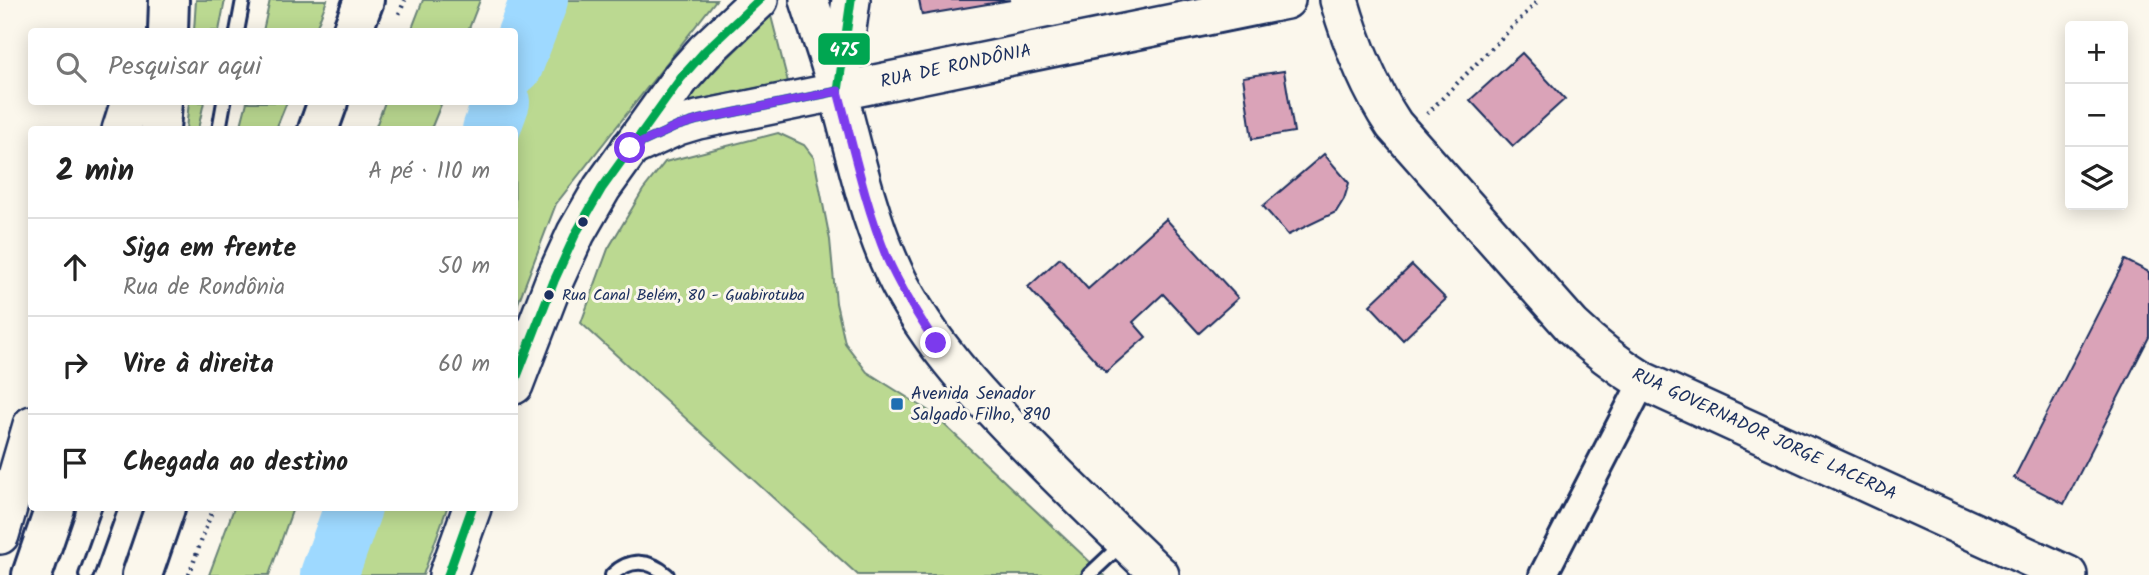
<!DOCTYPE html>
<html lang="pt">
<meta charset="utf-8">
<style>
:root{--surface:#fff;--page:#f6f6f6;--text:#222;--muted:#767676;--line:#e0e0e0}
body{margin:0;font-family:Kalam,sans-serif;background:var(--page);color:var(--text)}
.controls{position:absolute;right:21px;top:21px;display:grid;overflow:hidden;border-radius:7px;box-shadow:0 4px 18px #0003}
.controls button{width:63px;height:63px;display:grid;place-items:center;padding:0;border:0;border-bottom:2px solid var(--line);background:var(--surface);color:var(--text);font:35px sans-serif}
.stop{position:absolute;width:21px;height:21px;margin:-16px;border:5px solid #7c3aed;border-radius:50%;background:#fff}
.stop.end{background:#7c3aed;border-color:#fff;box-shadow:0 2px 7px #0008}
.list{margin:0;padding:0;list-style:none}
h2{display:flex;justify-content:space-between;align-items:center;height:91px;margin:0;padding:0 28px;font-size:30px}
h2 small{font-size:23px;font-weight:400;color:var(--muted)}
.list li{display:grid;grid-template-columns:46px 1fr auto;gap:21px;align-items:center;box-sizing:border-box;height:98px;padding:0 28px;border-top:2px solid var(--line)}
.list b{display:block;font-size:26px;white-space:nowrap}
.list p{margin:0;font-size:23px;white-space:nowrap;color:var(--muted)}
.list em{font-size:23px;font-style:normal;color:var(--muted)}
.icon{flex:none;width:38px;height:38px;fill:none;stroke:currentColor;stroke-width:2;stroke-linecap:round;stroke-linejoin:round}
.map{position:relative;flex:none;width:2149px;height:575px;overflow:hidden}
.search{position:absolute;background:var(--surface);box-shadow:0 4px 18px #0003;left:28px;top:28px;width:490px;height:77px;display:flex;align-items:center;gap:18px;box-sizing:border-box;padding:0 24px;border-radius:7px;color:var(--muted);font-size:26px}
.panel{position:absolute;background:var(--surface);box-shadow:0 4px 18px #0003;left:28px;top:126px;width:490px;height:385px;border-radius:7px}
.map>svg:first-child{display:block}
</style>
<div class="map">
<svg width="2149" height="575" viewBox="0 0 2149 575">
<rect width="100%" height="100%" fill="#fbf7ec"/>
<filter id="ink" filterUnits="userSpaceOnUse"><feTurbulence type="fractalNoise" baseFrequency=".0143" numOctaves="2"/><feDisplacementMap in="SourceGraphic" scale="14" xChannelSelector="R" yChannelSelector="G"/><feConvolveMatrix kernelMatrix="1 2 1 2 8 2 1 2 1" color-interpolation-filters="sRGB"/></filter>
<g filter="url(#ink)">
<g fill="#bbd991" stroke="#6b8478" stroke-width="2">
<polygon points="196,0 225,0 219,31 194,31"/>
<polygon points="270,0 327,0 315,31 263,31"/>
<polygon points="423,0 480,0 468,31 411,31"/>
<polygon points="563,0 716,0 556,204 515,311 514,130 510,129"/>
<polygon points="771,16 788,82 681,103"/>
<polygon points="189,102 204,102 198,129 186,129"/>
<polygon points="247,102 287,102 276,129 240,129"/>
<polygon points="385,102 442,102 431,129 375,129"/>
<polygon points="778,133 804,145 814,158 830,240 836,303 845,343 867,372 932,413 1104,575 858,575 581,323 608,249 643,190 665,162"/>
<polygon points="234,508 293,508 269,575 209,575"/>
<polygon points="368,508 447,508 423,575 344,575"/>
</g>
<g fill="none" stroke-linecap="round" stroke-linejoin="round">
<g stroke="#9ed9ff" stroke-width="58">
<polyline points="514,66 539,0"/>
<polyline points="491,130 501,102"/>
<polyline points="329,575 353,508"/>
</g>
</g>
<g fill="#daa3b8" stroke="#1b2f5e" stroke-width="2">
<polygon points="919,0 1011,0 922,15"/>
<polygon points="1522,53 1565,99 1513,146 1470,100"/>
<polygon points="1284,71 1294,132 1252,139 1243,77"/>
<polygon points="1324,154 1349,183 1344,199 1336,212 1288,235 1263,206"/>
<polygon points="1166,219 1238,298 1199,333 1163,294 1133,322 1146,337 1106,372 1028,287 1060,258 1088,289"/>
<polygon points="2125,260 2149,272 2149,337 2064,504 2014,478"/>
<polygon points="1412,265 1446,299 1403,340 1370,305"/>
</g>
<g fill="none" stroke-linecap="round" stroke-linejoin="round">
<g stroke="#1b2f5e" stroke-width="18">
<g id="lane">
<polyline points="237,32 243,0"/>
<polyline points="219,130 224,102"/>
<polyline points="86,575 110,508"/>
<path d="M612,575C630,558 649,559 667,575"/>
<polyline points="1089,575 1122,544"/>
</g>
</g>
<g stroke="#1b2f5e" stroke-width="32">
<polyline id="street" points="1543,575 1643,381"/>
</g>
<g stroke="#1b2f5e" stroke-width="42">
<g id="secondary">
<path d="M809,0C819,32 831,64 839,96C854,151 866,207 888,259C919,333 975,392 1031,449C1073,492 1116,533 1160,575"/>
<path d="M1339,0C1352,45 1368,86 1394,125L1572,326C1594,347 1617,365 1643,381L2068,575"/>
<polyline points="840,80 851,0"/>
<polyline points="121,130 130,102"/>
<polyline points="630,148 678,126 698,120 1286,0"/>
<polyline points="514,385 554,281 576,233 602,188 681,78 705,51 759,0"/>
<polyline points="0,535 32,425"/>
<polyline points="448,575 472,508"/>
</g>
</g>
<g stroke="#1b2f5e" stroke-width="44">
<g id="highway">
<polyline points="168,32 169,0"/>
<polyline points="352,32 364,0"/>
<polyline points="160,130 162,102"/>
<polyline points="318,130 328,102"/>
<polyline points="32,575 55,508"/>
<polyline points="142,575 165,508"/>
</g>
</g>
<g stroke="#1b2f5e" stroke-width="4.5" stroke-dasharray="2 5" stroke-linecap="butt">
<polyline points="399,14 405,0"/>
<polyline points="1427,114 1539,0"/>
<polyline points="189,575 213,508"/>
</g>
<use href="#lane" stroke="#fbf7ec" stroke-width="12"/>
<use href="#street" stroke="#fbf7ec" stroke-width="26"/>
<use href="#secondary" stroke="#fbf7ec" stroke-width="37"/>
<use href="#highway" stroke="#fbf7ec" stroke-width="38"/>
<g stroke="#fbf7ec" stroke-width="14">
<g id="bus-1">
<polyline points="630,148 678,126 698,120 838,91 851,0"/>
<polyline points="514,384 554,281 576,233 602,188 681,78 705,51 759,0"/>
<polyline points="448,575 472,508"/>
</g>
</g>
<use href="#bus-1" stroke="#00a651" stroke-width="9"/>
</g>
</g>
<g fill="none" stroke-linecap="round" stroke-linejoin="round" filter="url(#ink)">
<path stroke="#7c3aed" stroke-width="9" d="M630,148L678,126L698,120L838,91C853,147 865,204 887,258C900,288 918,316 936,343"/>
</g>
<g fill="#1b2f5e" stroke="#fbf7ec" stroke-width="2.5">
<circle cx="583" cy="222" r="6"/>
<circle cx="549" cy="295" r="6"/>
</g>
<rect fill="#1f6fb2" stroke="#fbf7ec" stroke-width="2.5" x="890" y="397" width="14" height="14" rx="3.5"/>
<g text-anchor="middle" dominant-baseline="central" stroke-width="6" stroke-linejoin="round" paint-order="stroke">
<g font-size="16" fill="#1b2f5e" stroke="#fbf7ec" text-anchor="start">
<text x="562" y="295">Rua Canal Belém, 80 - Guabirotuba</text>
</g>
<g font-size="18" fill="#1b2f5e" stroke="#fbf7ec">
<text transform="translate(956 67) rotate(-12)">RUA DE RONDÔNIA</text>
<text transform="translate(1764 435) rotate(25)">RUA GOVERNADOR JORGE LACERDA</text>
</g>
<g font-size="18" fill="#1b2f5e" stroke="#fbf7ec" text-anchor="start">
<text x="911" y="394">Avenida Senador<tspan x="911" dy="21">Salgado Filho, 890</tspan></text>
</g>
</g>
<rect stroke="#fbf7ec" stroke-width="2.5" x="817" y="32" width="54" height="34" rx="7" fill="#00a651"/>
<g font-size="19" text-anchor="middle" font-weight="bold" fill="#fff">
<text x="844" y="56">475</text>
</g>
</svg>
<div class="controls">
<button>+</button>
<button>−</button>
<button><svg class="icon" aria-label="layers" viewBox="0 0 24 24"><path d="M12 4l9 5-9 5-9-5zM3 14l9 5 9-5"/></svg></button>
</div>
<div class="stop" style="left:630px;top:148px"></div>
<div class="stop end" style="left:936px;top:343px"></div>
<div class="search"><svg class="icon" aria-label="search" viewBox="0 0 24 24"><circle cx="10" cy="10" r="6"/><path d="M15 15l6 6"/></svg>Pesquisar aqui</div>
<section class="panel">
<h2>2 min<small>A pé · 110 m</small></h2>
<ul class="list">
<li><svg class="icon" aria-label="ahead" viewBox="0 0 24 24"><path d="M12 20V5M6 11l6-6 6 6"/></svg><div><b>Siga em frente</b><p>Rua de Rondônia</p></div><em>50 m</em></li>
<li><svg class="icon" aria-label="right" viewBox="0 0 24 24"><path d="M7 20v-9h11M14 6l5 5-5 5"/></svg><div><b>Vire à direita</b></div><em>60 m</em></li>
<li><svg class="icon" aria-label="arrive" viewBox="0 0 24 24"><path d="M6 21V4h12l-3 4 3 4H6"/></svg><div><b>Chegada ao destino</b></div></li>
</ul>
</section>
</div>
